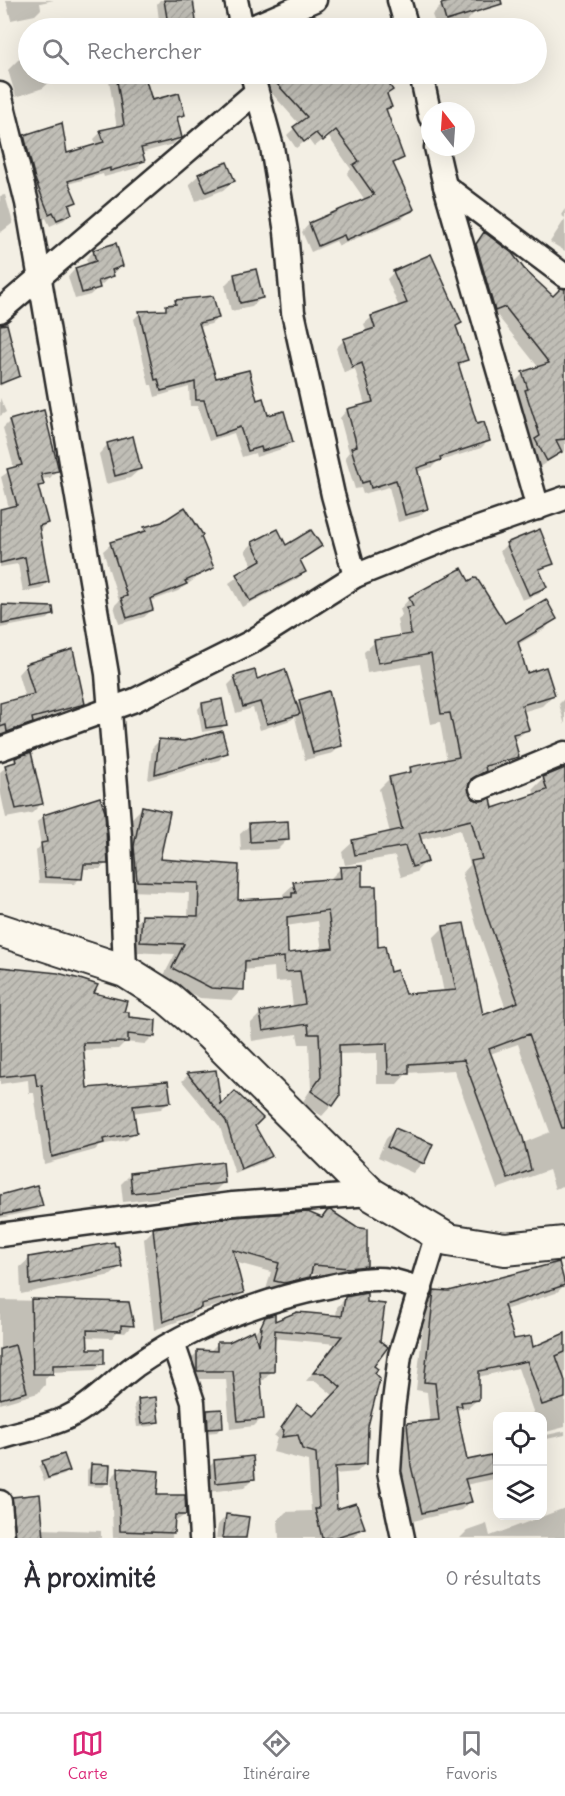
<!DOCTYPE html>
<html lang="fr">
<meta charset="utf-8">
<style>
:root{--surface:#fff;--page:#f7f7f7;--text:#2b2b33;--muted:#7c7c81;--line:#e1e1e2;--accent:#db2777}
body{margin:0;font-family:Delius,sans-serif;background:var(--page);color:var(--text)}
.controls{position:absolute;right:18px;bottom:18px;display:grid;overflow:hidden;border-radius:12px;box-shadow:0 6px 24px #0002}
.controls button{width:54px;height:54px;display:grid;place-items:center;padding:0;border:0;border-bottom:2px solid var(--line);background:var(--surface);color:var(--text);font:30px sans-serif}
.compass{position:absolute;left:421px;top:102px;width:54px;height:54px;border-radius:50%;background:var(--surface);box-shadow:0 6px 24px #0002;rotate:343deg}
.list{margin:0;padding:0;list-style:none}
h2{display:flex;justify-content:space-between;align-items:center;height:78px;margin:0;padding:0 24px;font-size:26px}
h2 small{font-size:20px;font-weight:400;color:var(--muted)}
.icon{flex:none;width:33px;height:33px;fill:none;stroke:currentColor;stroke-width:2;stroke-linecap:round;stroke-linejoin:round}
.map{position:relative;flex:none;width:565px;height:1538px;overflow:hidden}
.search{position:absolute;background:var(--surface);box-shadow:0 6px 24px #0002;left:18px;right:18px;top:18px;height:66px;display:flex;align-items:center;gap:15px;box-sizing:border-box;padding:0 21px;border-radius:33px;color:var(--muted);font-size:22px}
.sheet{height:174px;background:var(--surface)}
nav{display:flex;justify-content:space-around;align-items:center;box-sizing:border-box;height:84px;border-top:2px solid var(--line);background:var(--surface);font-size:16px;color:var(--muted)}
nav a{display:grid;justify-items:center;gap:3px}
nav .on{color:var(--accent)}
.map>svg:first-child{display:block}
</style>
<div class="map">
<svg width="565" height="1538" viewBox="0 0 565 1538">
<defs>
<pattern id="building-hatch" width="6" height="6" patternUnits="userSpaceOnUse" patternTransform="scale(1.5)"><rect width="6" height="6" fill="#c0beb6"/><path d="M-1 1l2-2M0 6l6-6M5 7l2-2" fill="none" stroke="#a5a39d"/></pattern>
</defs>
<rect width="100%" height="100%" fill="#f3efe4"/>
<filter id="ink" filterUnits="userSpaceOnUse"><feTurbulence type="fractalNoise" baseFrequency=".0167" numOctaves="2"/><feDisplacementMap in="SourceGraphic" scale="12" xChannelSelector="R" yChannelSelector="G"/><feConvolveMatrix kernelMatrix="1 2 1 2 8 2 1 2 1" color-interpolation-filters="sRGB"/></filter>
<g filter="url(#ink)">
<g fill="#0003" fill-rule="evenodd">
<polygon points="6,0 54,0 40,3 41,9 35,15 11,20"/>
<polygon points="160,0 191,0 195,28 160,28 157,4"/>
<polygon points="459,0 473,0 476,11 467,21 437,28 432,15 442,5"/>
<polygon points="28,57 28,74 52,74 53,79 43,88 16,97 8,70 18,60"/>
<polygon points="108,74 143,74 151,102 183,115 176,121 180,137 173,144 141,153 143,161 137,168 104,177 103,174 68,184 75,202 69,208 71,213 64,220 50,226 46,218 42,220 29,186 18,143 25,136 66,155 97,146 94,139 101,132 117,128"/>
<polygon points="265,74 380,74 391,90 386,95 390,107 385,112 402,157 392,166 411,210 403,218 339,246 336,241 311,252 302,232 309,224 365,200 347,174 351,169 328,136 314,147 308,139 296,148 287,135 299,124 270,91"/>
<polygon points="199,175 233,181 223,190 196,201 189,184"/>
<polygon points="5,195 13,223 0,233 0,196"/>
<polygon points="565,209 565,218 561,215"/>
<polygon points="565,219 565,251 550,242"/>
<polygon points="484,234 553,298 565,297 565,450 538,468 527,448 532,443 517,400 520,397 515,382 523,374 539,368 496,314 487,318 468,253"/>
<polygon points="94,251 122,266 90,295 75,299 68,277 75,269 88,265 86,259"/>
<polygon points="394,272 460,323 455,328 466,360 458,367 476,426 489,440 481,448 437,462 432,467 417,472 427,509 419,516 398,522 389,487 363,494 361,488 355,489 345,457 349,452 340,418 347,410 365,405 355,369 344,373 336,348 343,341 367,333 364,324 372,317 399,307 387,279"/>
<polygon points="234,276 262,297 252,307 231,311 225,285"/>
<polygon points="176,302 218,318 211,324 199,327 215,379 256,402 292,441 285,448 256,457 255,453 242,457 234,433 209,441 197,406 190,406 189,387 155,397 152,385 149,385 134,319 140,313 161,312"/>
<polygon points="0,358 18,376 0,386"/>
<polygon points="0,398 6,412 0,416"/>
<polygon points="10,421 57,470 50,478 41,479 43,484 38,489 47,523 39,531 48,582 41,589 23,592 18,564 0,567 0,511 9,508 1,477 14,468 3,428"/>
<polygon points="108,444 140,469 130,478 106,484 99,454"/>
<polygon points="145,528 199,537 212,567 178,591 149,602 152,610 144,617 119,624 114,606 119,601 103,551 111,544 139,534"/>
<polygon points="253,543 286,547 320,546 300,561 305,571 297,579 242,607 229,583 253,566 245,551"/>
<polygon points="507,544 552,563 539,572 545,587 539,594 522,600 500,551"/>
<path d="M468,583L505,625L555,618L545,629L517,645L526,675L553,695L542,706L522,712L527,730L513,741L518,757L507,768L481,774L468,785L467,793L492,810L535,795L533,789L544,778L565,769V1185L555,1189L549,1170L497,1189L454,1070L407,1073L397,1084H377V1053L338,1054L332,1105L322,1116L302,1103L311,1089L309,1044H299L297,1034L252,1041L250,1024L261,1013L293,1007L290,981L275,982L274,967L243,970L242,989L232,1000L200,998L162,979L175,954L130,952L132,928L142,917L188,918L189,893L127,891L124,858L131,819L142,808L159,860L236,901L284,899L283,894L294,884L330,879L341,868L361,888L377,949L389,974L404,995L444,993L433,938L443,928L482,1017L506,1009L476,924L462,874L470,865L460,830L420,840L426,861L416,872L401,877L395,856L345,865L342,852L353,842L390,833L379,789L390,778L405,774L411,769L447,761L440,722L431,724L420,664L367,673L364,652L375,642L400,637L397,619L402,615L400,609L410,598ZM318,921L322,951L287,955L286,926ZM518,1044L550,1132L523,1143L490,1054Z"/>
<polygon points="3,607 52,614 48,619 0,628 0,610"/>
<polygon points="26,665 83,703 75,712 30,724 23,730 0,739 0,705 25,698 18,674"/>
<polygon points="235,678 256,681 295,706 300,701 341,745 333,753 305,760 295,717 291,720 260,730 253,708 236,713 228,685"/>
<polygon points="565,698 565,725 559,704"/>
<polygon points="202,704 225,724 221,729 202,732 198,709"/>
<polygon points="159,741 226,753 219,760 148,780 152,748"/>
<polygon points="16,759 41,804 32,813 6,818 0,790 0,772"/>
<polygon points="43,816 106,863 100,869 82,869 80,878 74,884 39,883 36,851 41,845 37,822"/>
<polygon points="250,825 288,839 278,849 241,851 240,834"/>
<polygon points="0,966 12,967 12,970 92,994 153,1036 145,1044 125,1042 118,1049 82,1050 85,1090 169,1101 161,1109 132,1113 135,1132 127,1140 100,1145 95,1150 44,1164 34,1093 29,1093 28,1080 0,1084"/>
<polygon points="215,1072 220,1108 253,1126 270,1156 264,1162 235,1174 220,1127 182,1081 188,1075"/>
<polygon points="395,1129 422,1163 413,1173 378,1157 386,1139"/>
<polygon points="131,1174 224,1182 214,1192 123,1202 121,1184"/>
<polygon points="0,1192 1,1196 41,1205 37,1210 0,1218"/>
<polygon points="327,1212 365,1265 356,1274 339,1276 309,1274 299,1285 275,1292 266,1290 271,1272 234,1262 243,1292 234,1301 196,1311 190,1317 154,1330 144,1239 153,1230 321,1219"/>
<polygon points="30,1258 121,1266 111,1275 21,1294 20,1267"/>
<polygon points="565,1285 556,1293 504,1310 513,1341 532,1349 565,1335 565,1427 542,1433 542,1416 531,1416 534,1414 518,1368 478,1377 477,1400 468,1408 455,1410 466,1462 498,1455 498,1475 494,1479 465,1485 470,1502 461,1510 413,1521 403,1475 399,1433 408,1424 430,1422 427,1392 416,1390 426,1300 435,1292"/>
<polygon points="346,1298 373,1374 365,1464 357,1472 334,1474 335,1511 363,1528 353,1538 279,1538 278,1520 286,1512 311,1511 308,1461 273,1452 277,1438 274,1436 297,1407 313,1418 334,1396 316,1381 306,1381 336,1344 273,1338 272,1371 264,1380 259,1380 262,1418 254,1426 230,1429 226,1379 189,1379 189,1360 198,1352 209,1352 218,1343 229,1343 255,1332 266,1319 274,1324 336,1317 337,1307"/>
<polygon points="0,1300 128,1303 132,1325 125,1333 117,1332 112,1338 86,1337 86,1350 103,1363 95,1370 51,1372 45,1379 45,1385 38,1393 0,1404"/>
<polygon points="138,1400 158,1421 153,1426 137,1427 134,1405"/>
<polygon points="208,1411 221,1427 217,1432 204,1433 203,1416"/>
<polygon points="565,1431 565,1435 542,1440 542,1436"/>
<polygon points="215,1461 253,1479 244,1488 207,1492 205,1471"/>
<polygon points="43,1462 69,1470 64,1475 44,1481 39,1467"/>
<polygon points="91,1466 108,1482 103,1487 87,1486 87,1470"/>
<polygon points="119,1470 185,1515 173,1523 172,1538 113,1538 111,1478"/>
<polygon points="13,1498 42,1529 101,1531 101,1538 8,1538 4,1507"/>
<polygon points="565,1508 565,1538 460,1538 467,1531 487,1524 490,1536"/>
<polygon points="226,1516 243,1538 216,1538 218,1525"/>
</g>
<g fill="url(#building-hatch)" stroke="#2b2b2b" stroke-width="1.5" fill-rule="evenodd">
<polygon points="164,0 193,0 197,28 176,28 176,23 168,24"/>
<polygon points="454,0 501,0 502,4 446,21 441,4"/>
<polygon points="116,74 144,74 152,100 179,93 185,115 177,117 182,138 141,148 145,161 110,171 110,168 68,181 77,202 69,205 72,214 57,220 53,212 49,214 35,179 24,135 62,123 67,153 104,142 100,130 124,125"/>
<polygon points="268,74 382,74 393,90 387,94 392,107 386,109 404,158 393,163 414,209 412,211 346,240 344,235 318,246 309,223 374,195 353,165 359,161 336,130 323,141 316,133 304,142 293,127 307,117"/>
<polygon points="227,162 235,181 206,192 198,174"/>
<polygon points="484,232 512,253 525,270 553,296 561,288 565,289 565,439 556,440 562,452 547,461 535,439 540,436 525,390 528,389 522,372 549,363 505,307 495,311 476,244"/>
<polygon points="116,243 123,266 112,270 114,276 98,281 100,288 82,293 75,268 96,261 93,250"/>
<polygon points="431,254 462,323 456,326 468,360 458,363 477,424 484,422 490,441 440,457 441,460 417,468 428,509 405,515 396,480 371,488 369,481 362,483 351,448 357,446 347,409 373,402 362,363 352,367 343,339 375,328 371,316 407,303 393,271"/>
<polygon points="256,269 263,298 240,303 234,274"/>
<polygon points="213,296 219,318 199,323 216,378 249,370 257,400 263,398 268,415 284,411 293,442 262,451 261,447 248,451 240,427 215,436 204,400 196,400 195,382 161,391 158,379 155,380 139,311 166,310 166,305 176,304 175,300"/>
<polygon points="7,324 20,376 0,384 0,325"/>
<polygon points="44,410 59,471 41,474 44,485 38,486 48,523 39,526 49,582 30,586 25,557 0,563 0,509 17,505 7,469 22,465 9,420"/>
<polygon points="133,436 141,469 115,476 107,443"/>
<polygon points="185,507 203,535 201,537 214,568 185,581 187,584 150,599 153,610 127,618 121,598 127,596 110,542 146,531 144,527 162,522"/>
<polygon points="278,529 286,545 311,530 322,546 300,560 306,572 250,601 236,574 261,560 252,542"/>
<polygon points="540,529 554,564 539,569 547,587 529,595 506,543"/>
<path d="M462,568L469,581L476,577L505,623L546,599L557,619L518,642L527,673L546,667L555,695L522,705L529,730L513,734L519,757L485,766L486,771L471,779L468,787L473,799L480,801L491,798L493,808L547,790L543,777L565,768V1128H562L529,1034L489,1049L523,1138L531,1170L508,1179L464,1060L409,1064V1074H388L387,1043L339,1045L340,1096L333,1106L311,1091L321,1077L319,1034H309L308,1024L263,1031L260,1012L305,1004L300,971L285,972L284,957L245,961L244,990L211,988L172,968L184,944L140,942L142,915L198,916L199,883L137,881L134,846L142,806L170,812L160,859L239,865L238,900L292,897V893H296L293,882L341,878L340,867L362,866V886H376L378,947L385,946L390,972L397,970L405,994L456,990L443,926L464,923L483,1015L518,1002L486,913L471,861L482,859L471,820L419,833L428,862L412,867L405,846L355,855L352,840L402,829L389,777L411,772L410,767L459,757L450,713L441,714L431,654L378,663L374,640L411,634L407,607L413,606L409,597ZM328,911L333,948L288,953L287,917Z"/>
<polygon points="2,605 53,607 54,615 2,624"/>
<polygon points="73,649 85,704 32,718 33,723 7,732 6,725 0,727 0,703 34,694 25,664"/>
<polygon points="285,669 300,714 267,724 260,702 243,707 234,676 255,670 257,679"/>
<polygon points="329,691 342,746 313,753 299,700"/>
<polygon points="222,699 227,725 206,728 202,703"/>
<polygon points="222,731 228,753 155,774 159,739 184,741"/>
<polygon points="31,752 43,804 16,809 5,765 16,762 15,758"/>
<polygon points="100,797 105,812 108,864 84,864 82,879 45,877 41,843 47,842 43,815"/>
<polygon points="288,821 289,840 250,842 249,823"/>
<polygon points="0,967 58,973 80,979 98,985 94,993 127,1001 124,1012 129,1012 129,1017 156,1020 155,1037 128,1034 128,1042 83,1043 87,1088 168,1081 171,1102 133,1106 137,1133 103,1139 104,1143 52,1157 42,1085 37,1086 35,1073 0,1077"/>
<polygon points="216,1070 221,1105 235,1091 263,1118 255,1126 272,1156 241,1169 226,1121 187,1073"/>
<polygon points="395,1128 433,1144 424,1164 387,1147"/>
<polygon points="223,1162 225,1183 132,1193 130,1173"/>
<polygon points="37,1185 43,1206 0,1215 0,1195"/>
<polygon points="330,1210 356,1227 367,1229 367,1266 349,1268 313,1265 310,1277 284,1283 274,1281 279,1263 233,1250 244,1293 201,1304 201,1308 163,1322 153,1228 234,1217 308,1212 322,1218 327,1211"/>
<polygon points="114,1242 115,1246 118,1246 122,1267 30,1285 29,1257"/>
<polygon points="559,1262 565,1285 504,1305 514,1339 531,1336 533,1347 565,1333 565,1352 556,1356 565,1381 565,1398 542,1405 527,1361 479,1371 479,1400 461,1402 462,1406 456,1406 467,1460 491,1455 493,1473 465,1479 472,1502 422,1513 411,1466 407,1423 439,1420 435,1383 424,1382 434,1290 449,1291"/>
<polygon points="367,1293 367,1302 385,1304 380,1341 388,1347 374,1366 378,1369 375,1374 380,1379 368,1426 367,1464 335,1467 337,1509 356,1503 365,1528 333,1538 322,1538 315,1509 319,1509 316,1453 302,1449 298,1435 282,1437 284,1430 281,1428 297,1405 313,1416 341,1387 324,1373 313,1373 342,1336 275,1330 274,1372 260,1372 264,1419 238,1421 233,1371 197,1371 197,1350 217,1351 217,1342 229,1342 254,1330 258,1345 262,1328 260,1328 265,1317 275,1314 275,1321 297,1312 342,1316 345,1297"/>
<polygon points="31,1299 129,1302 134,1326 121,1325 121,1331 87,1330 88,1349 104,1349 104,1364 53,1365 53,1374 33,1374"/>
<polygon points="15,1345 27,1392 0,1399 0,1349"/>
<polygon points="156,1397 159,1422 141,1424 138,1399"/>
<polygon points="222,1409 223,1428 208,1429 207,1410"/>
<polygon points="64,1454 70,1471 48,1478 42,1461"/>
<polygon points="253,1456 255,1479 216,1483 214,1460"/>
<polygon points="91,1464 110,1465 109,1483 90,1483"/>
<polygon points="118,1468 159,1471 157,1495 185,1495 186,1515 175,1515 174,1533 120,1531"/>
<polygon points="40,1494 44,1538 16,1538 12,1497"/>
<polygon points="226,1514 249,1517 246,1538 223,1538"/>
</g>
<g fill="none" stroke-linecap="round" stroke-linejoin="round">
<g stroke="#2b2b2b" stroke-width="27">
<g id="minor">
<polyline points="236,0 242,28"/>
<polyline points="399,0 407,28"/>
<polyline points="250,28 315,0"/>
<polyline points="252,74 272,147 286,232 293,312 333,495 355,576"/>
<polyline points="421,74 430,116"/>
<polyline points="0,94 27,203 107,674 120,836 125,971"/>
<polyline points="436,147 445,186 538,508"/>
<polyline points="445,186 565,276"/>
<polyline points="0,311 256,92"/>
<polyline points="0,749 135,700 251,642 355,576 447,539 565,498"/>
<polyline points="481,788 565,753"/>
<polyline points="0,1235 233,1204 371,1194"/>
<polyline points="173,1343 193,1402 201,1538"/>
<path d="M0,1438C22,1431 49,1427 70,1416C94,1404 113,1382 135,1366C193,1326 258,1301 327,1287C348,1282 369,1277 390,1280C401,1282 411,1286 421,1289"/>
<polyline points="0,1502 3,1538"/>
<polyline points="403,1538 389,1472 393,1409 400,1355 437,1234"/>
</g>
</g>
<g stroke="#2b2b2b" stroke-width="36">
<polyline id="secondary" points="0,930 125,971 168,998 209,1033 371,1194 448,1240 505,1249 565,1243"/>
</g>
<use href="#minor" stroke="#fbf7ec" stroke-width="22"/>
<use href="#secondary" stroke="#fbf7ec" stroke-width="32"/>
</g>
</g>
</svg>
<div class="controls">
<button><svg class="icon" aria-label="locate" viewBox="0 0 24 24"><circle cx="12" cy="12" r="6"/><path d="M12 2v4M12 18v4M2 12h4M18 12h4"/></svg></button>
<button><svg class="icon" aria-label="layers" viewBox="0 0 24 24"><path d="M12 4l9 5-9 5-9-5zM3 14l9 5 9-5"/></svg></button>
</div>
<svg class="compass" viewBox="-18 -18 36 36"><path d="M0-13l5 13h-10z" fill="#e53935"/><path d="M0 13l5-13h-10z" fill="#7c7c81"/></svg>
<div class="search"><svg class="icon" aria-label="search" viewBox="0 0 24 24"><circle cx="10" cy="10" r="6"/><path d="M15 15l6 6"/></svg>Rechercher</div>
</div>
<section class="sheet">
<h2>À proximité<small>0 résultats</small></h2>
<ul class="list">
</ul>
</section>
<nav>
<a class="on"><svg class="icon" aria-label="map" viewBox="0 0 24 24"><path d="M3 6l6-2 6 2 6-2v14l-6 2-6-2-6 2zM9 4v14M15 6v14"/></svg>Carte</a>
<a><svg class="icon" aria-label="directions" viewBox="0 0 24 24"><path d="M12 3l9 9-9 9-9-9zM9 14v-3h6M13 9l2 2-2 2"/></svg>Itinéraire</a>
<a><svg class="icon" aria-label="saved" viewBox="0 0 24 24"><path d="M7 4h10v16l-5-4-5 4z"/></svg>Favoris</a>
</nav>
